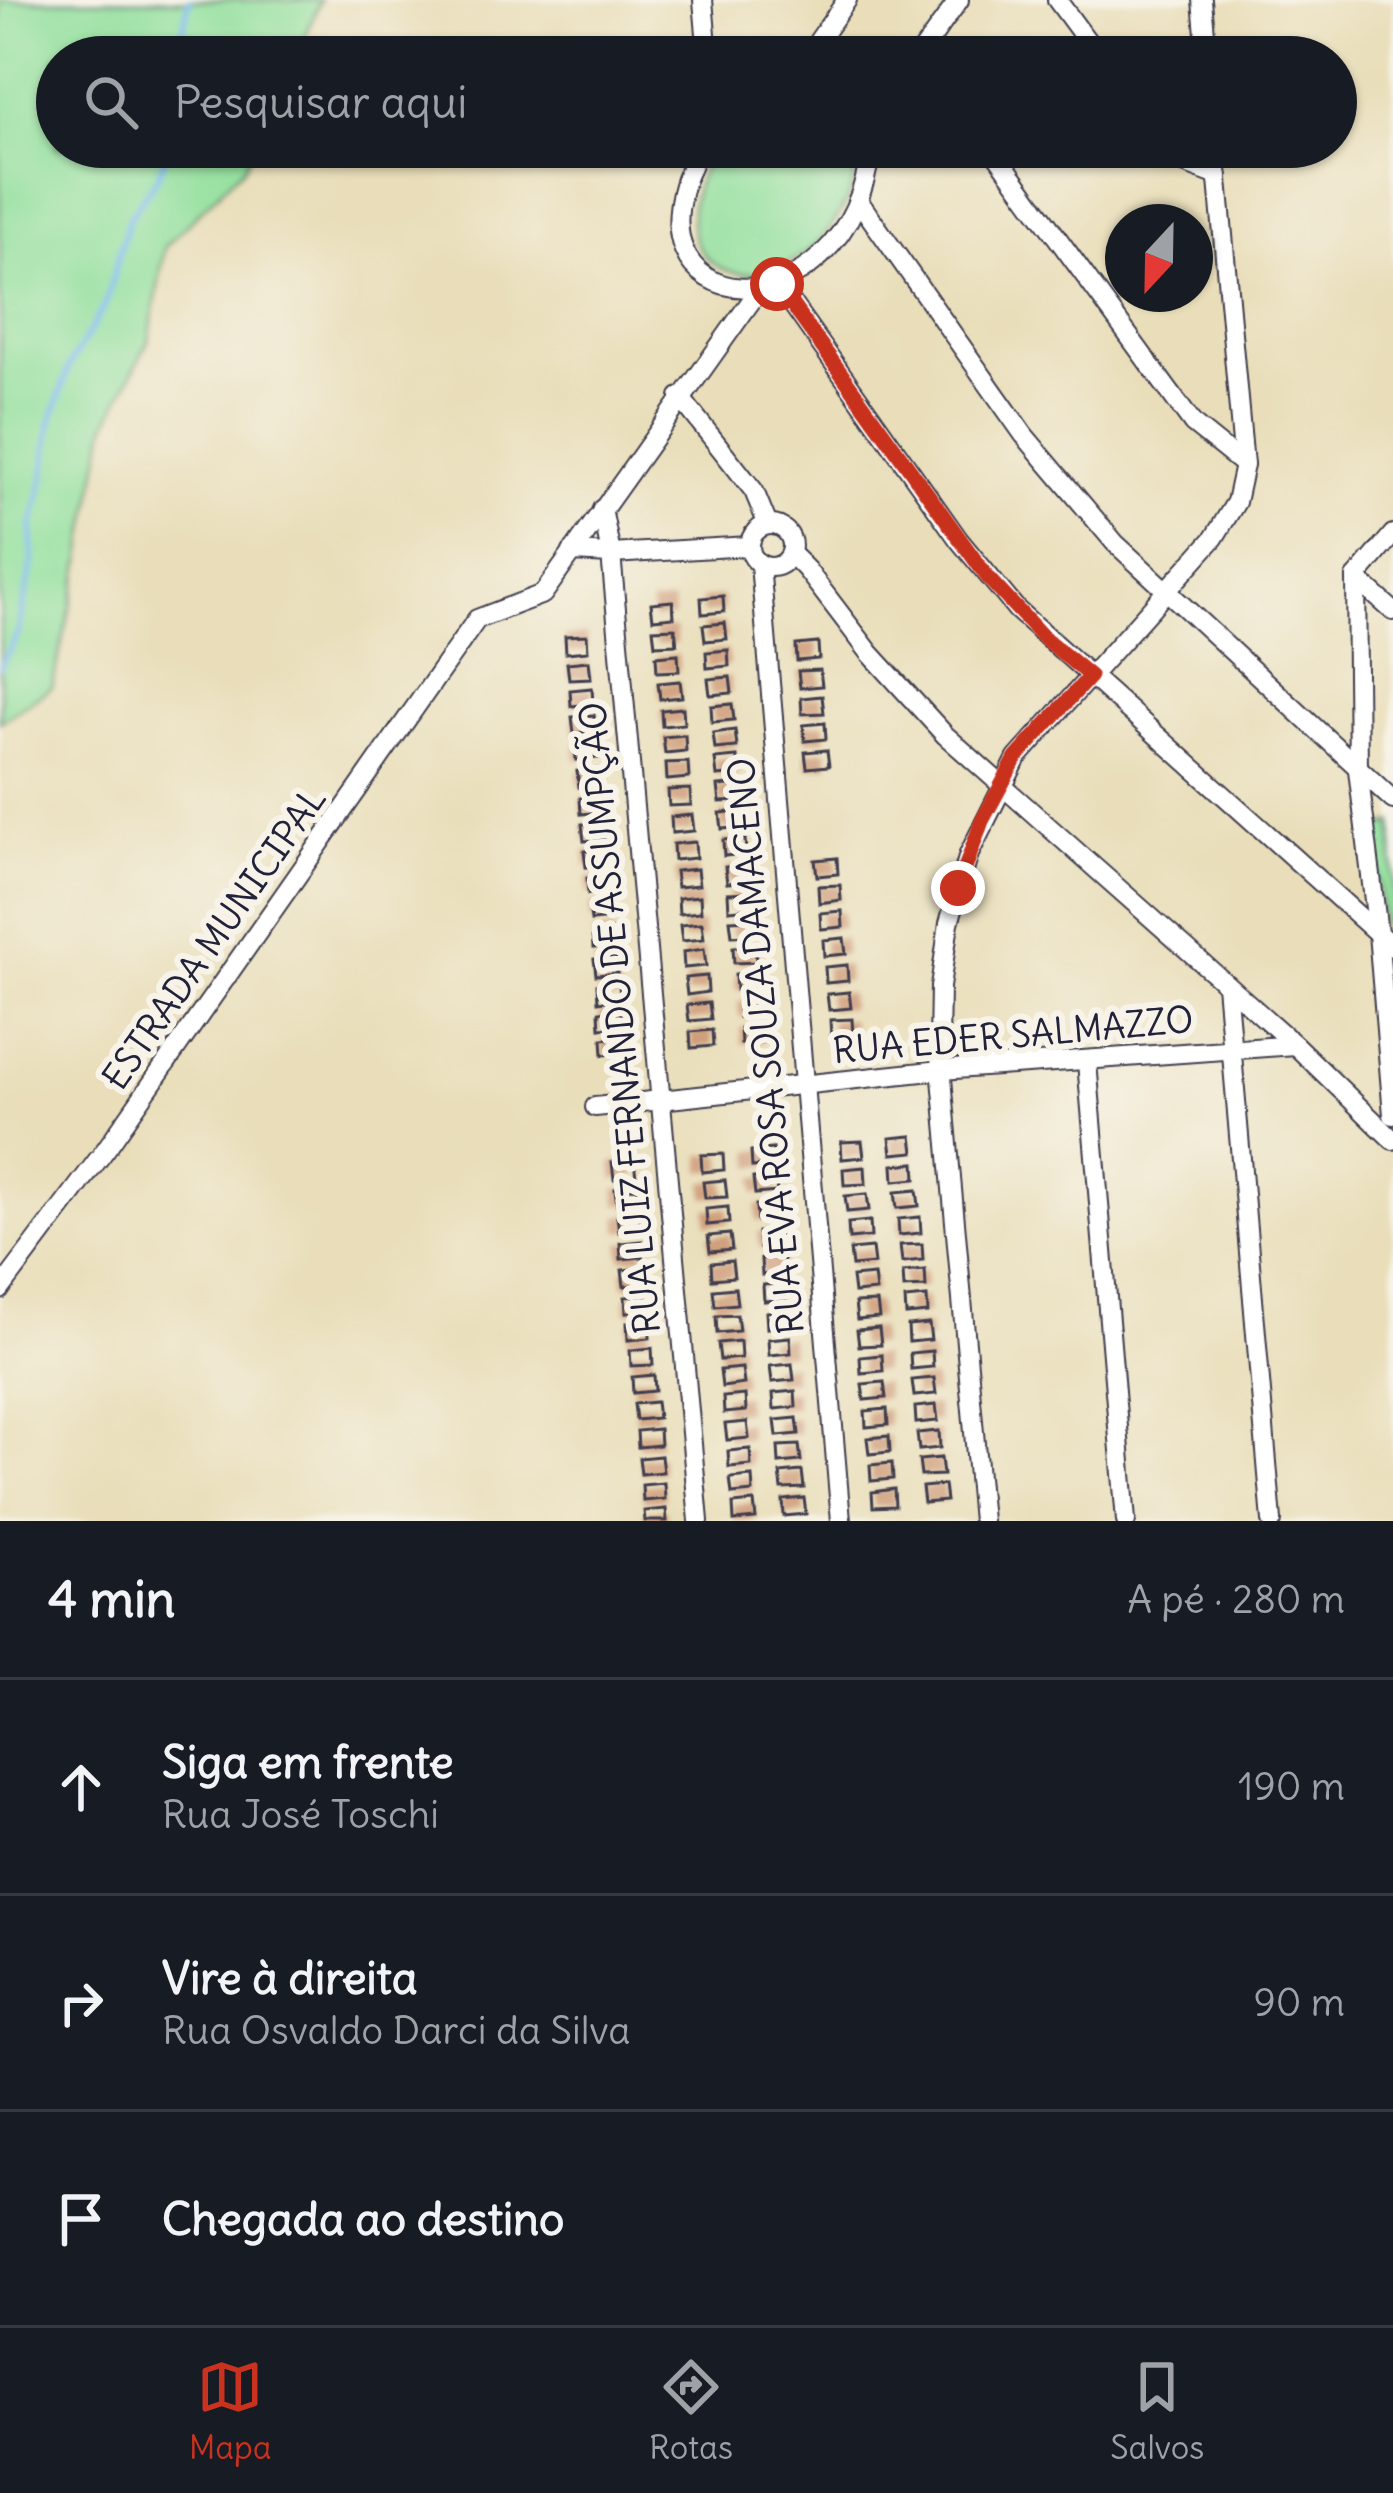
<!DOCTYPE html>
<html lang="pt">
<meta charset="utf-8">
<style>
:root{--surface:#171b24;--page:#20242c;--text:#f1f3f6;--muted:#9ea1a6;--line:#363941;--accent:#c8321e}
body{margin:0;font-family:Delius,sans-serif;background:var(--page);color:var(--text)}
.compass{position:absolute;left:1105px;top:204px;width:108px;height:108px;border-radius:50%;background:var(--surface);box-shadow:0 3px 9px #0004;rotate:202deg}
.stop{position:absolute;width:36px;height:36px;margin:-27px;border:9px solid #c8321e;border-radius:50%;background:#fff}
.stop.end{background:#c8321e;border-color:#fff;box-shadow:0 3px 12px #0008}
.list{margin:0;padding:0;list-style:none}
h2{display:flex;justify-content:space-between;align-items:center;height:156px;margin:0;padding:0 48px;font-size:51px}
h2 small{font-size:39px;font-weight:400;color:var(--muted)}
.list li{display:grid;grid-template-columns:78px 1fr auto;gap:36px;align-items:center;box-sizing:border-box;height:216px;padding:0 48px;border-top:3px solid var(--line)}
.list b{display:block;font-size:45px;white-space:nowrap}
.list p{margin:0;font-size:39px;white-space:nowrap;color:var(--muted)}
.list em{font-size:39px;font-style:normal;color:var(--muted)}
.icon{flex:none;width:66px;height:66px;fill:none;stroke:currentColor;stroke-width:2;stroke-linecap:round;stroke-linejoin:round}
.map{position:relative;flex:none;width:1393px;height:1521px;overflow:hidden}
.search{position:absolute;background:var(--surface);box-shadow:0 3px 9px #0004;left:36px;right:36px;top:36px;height:132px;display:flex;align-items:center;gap:30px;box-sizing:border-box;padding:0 42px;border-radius:66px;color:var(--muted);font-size:45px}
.sheet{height:804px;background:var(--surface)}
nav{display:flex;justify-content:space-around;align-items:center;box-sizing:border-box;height:168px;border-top:3px solid var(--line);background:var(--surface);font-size:33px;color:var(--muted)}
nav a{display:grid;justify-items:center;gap:6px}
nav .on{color:var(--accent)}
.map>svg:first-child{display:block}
</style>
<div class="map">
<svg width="1393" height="1521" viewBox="0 0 1393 1521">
<rect width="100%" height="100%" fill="#f7f3e8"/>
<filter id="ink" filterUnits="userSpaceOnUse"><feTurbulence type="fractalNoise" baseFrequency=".00833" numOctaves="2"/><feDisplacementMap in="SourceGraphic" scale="24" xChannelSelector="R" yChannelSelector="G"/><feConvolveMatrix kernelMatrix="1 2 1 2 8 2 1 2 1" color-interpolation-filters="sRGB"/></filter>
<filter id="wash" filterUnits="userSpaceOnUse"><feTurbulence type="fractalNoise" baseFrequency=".004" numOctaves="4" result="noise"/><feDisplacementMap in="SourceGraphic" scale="48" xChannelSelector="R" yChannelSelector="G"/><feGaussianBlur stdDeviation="2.7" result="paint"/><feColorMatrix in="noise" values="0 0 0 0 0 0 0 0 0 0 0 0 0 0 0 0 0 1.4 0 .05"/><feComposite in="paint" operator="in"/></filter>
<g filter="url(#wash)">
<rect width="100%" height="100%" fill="#e9deb9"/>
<g fill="#93e09e" stroke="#5a816c" stroke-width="3">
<polygon points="0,0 320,0 297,57 57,57 57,147 254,147 245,166 165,247 149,340 106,426 80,569 52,687 0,722"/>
<path d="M714,147H862C858,164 855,184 847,200C789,321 634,286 714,147Z"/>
<polygon points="1393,823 1393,940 1383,931 1374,838 1382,827"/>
</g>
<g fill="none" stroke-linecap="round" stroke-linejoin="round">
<g stroke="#7cbaef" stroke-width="6">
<polyline points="178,57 189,0"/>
<polyline points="0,667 18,634 33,561 32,525 45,475 50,426 69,366 105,305 129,218 158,176 169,147"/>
</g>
</g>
<g id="blocks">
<g fill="#cd9974">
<polygon points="723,596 724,612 702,614 701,598"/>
<polygon points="673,601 674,617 653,619 651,603"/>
<polygon points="725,623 727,639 705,641 703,625"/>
<polygon points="675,628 677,644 655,645 653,629"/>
<polygon points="587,635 588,651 566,653 565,636"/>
<polygon points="818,643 819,659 797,661 796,645"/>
<polygon points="728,650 729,666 707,668 706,652"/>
<polygon points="678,654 679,671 657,672 656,656"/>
<polygon points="589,661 591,678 569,679 567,663"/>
<polygon points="820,670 822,686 800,688 798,671"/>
<polygon points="730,677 732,693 710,695 708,679"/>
<polygon points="680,681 682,697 660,699 658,683"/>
<polygon points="592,688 593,704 571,706 570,690"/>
<polygon points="822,696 824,713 802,714 801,698"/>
<polygon points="732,704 734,720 712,722 711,706"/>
<polygon points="683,708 684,724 662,726 661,710"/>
<polygon points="594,715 596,731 574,733 572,717"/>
<polygon points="825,723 826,739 805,741 803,725"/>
<polygon points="735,730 737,747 715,749 713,733"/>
<polygon points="685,735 686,751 665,753 663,737"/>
<polygon points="597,742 598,758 576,760 575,744"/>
<polygon points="827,750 829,766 807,768 805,752"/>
<polygon points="737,757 739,774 717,776 715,759"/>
<polygon points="688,762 689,778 667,780 666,763"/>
<polygon points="599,769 600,785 579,787 577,771"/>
<polygon points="740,784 741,801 720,802 718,786"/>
<polygon points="690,789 691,805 669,806 668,790"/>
<polygon points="601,796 603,812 581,814 580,798"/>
<polygon points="742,811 744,827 722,829 720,813"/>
<polygon points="692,815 694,831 672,833 671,817"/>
<polygon points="604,822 605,839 584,841 582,824"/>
<polygon points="745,838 746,854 724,856 723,840"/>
<polygon points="695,842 696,858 674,860 673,844"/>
<polygon points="606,849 608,865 586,867 584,851"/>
<polygon points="837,858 838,874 817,876 815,860"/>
<polygon points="747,865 749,881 727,883 725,867"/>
<polygon points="697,869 699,885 677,887 675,871"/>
<polygon points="609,876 610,892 588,894 587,878"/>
<polygon points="840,885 841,900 819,903 818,886"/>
<polygon points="750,892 751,908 729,910 728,893"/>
<polygon points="700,896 701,912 679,914 678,898"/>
<polygon points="611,903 613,919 591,921 589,905"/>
<polygon points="842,911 843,927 821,929 820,913"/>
<polygon points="752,919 753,935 732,936 730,920"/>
<polygon points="702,923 704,939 682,941 680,925"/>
<polygon points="614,930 615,946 593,948 592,932"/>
<polygon points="844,938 846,954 824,956 823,940"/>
<polygon points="755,945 756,962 734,963 733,947"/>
<polygon points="704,949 706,966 684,968 683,952"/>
<polygon points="616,957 617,973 596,975 594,959"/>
<polygon points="847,965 848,981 826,983 825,967"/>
<polygon points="757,972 758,988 736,990 735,974"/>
<polygon points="707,976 708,992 687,995 685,978"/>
<polygon points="619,984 620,999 598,1002 597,985"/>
<polygon points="849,992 851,1008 829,1010 827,994"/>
<polygon points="759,999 761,1015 739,1017 738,1001"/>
<polygon points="709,1003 711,1019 689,1021 687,1005"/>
<polygon points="621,1010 622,1026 600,1028 599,1012"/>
<polygon points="852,1019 853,1035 831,1037 830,1020"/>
<polygon points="762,1026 763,1042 741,1044 740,1028"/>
<polygon points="712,1030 713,1046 691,1048 690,1032"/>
<polygon points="623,1037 625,1053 603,1055 602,1039"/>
<polygon points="912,1136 914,1152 892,1154 890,1138"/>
<polygon points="862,1141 864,1157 842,1159 841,1142"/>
<polygon points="773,1149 774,1165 752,1167 751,1151"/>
<polygon points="723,1154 724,1170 702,1172 701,1155"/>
<polygon points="634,1161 636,1177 614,1179 612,1162"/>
<polygon points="915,1163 916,1179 894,1181 893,1165"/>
<polygon points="865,1167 866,1184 844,1185 843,1169"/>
<polygon points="775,1176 777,1192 755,1194 753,1178"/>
<polygon points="725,1180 727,1197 705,1198 703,1182"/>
<polygon points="637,1188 638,1204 617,1205 615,1189"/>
<polygon points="917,1190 919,1206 897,1208 895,1192"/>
<polygon points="867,1194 869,1210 847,1212 845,1196"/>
<polygon points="778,1203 779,1219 757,1221 756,1205"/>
<polygon points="728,1207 729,1223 707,1225 706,1209"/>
<polygon points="639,1214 641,1230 619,1232 617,1216"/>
<polygon points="920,1217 921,1233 899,1235 898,1219"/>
<polygon points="870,1221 871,1237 849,1239 848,1223"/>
<polygon points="780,1230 781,1246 760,1248 758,1232"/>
<polygon points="730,1234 732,1250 710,1252 708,1236"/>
<polygon points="642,1241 643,1257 621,1259 620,1243"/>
<polygon points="922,1244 923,1260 902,1262 900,1245"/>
<polygon points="872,1248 874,1264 852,1266 850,1250"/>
<polygon points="783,1257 784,1273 762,1275 761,1259"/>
<polygon points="732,1261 734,1277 712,1279 711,1263"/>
<polygon points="644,1268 646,1284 624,1286 622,1270"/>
<polygon points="925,1270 926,1287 904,1288 903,1272"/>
<polygon points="874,1275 876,1291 854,1293 852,1277"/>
<polygon points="785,1283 786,1299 764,1301 763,1285"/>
<polygon points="735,1288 737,1304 715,1306 713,1290"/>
<polygon points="647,1295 648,1311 626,1313 625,1297"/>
<polygon points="927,1297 928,1313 906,1315 905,1299"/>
<polygon points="877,1302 879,1318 857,1320 855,1303"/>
<polygon points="788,1310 789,1326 767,1328 766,1312"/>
<polygon points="737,1315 739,1331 717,1333 716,1316"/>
<polygon points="649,1322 650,1338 628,1340 627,1323"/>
<polygon points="929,1324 931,1340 909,1342 908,1326"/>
<polygon points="879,1328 881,1345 859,1346 857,1330"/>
<polygon points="790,1337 791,1353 769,1355 768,1339"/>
<polygon points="740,1341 741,1358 720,1360 718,1343"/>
<polygon points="652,1348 653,1365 631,1366 630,1350"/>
<polygon points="932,1351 933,1367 911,1369 910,1353"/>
<polygon points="882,1355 883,1371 861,1373 860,1357"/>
<polygon points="792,1364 794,1380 772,1382 770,1366"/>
<polygon points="742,1368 744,1384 722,1387 720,1370"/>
<polygon points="654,1375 655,1391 633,1393 632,1377"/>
<polygon points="934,1378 936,1394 914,1396 912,1380"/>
<polygon points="884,1382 886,1398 864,1400 862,1384"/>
<polygon points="795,1391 796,1407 774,1409 773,1393"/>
<polygon points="745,1395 746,1411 724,1413 723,1397"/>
<polygon points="656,1402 658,1418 636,1420 634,1404"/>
<polygon points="936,1405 938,1421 916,1423 915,1407"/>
<polygon points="887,1409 888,1425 866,1427 865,1411"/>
<polygon points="797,1418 799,1434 777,1436 775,1420"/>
<polygon points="747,1422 749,1438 727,1440 725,1424"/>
<polygon points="659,1429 660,1445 638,1447 637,1431"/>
<polygon points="939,1431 940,1448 919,1450 917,1433"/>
<polygon points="889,1436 890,1452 869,1454 867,1438"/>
<polygon points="799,1445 801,1461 779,1463 778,1446"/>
<polygon points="750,1449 751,1465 729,1467 728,1451"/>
<polygon points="661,1456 663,1472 641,1474 639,1458"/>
<polygon points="941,1458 943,1475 921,1476 919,1460"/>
<polygon points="892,1463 893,1479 871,1481 870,1465"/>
<polygon points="802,1471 804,1488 782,1489 780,1473"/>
<polygon points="752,1476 753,1492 732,1494 730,1478"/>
<polygon points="664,1483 665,1499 643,1501 642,1485"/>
<polygon points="944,1485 946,1501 924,1503 922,1487"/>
<polygon points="894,1489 895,1506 873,1507 872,1492"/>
<polygon points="804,1498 806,1514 784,1516 783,1500"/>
<polygon points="754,1502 756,1519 734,1521 733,1504"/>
<polygon points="666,1509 667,1521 645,1521 644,1511"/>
</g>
</g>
</g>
<g filter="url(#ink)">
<use href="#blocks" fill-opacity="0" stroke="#403e4e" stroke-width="3"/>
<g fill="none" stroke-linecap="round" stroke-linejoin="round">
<g stroke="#403e4e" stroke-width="22">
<g id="minor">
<polyline points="703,0 708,57"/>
<polyline points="1057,0 1099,57"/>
<polyline points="1202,0 1207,57"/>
<polyline points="807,57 847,0"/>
<polyline points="918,57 959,0"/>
<path d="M700,147C606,325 848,344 871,147"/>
<polyline points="991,147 1193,424 1244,465"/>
<polyline points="1166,147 1186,164 1218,176"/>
<polyline points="858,200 1024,435 1115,543 1393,800"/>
<polyline points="778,284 959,540 1017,610 1393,947"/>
<polyline points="680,397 754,491 768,525"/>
<polyline points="602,509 611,554 699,1521"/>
<circle cx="771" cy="546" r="21"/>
<polyline points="572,552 611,554 750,546"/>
<polyline points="791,554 806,569 870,653 945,735 1295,1045 1393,1140"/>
<polyline points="760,564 841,1521"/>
<polyline points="1356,578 1358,770 1378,933 1393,1115"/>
<polyline points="1356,578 1393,534"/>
<polyline points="1356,578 1393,611"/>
<polyline points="1226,984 1272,1521"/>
<polyline points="1087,1062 1126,1521"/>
<polyline points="595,1107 941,1070 1295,1045"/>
<polyline points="0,1290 106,1149 477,619 543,594 759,290"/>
<polyline points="982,1521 939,1045 940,987 949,923 969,854 1017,758 1214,538 1236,502 1244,465 1215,147"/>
</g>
</g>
<use href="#minor" stroke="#fff" stroke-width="18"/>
</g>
</g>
<g fill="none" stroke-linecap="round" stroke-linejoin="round" filter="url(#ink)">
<polyline stroke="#c8321e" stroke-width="15" points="777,284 988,578 1043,637 1090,676 1016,758 982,821 958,888"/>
</g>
<g text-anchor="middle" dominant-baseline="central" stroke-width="12" stroke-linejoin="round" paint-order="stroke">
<g font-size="36" fill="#22223b" stroke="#f7f3e8">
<text transform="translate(214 938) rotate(-55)">ESTRADA MUNICIPAL</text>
<text transform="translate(620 1018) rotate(-95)">RUA LUIZ FERNANDO DE ASSUMPÇÃO</text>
<text transform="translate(1013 1035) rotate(-5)">RUA EDER SALMAZZO</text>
<text transform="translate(766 1046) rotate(-95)">RUA EVA ROSA SOUZA DAMACENO</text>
</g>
</g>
</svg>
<svg class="compass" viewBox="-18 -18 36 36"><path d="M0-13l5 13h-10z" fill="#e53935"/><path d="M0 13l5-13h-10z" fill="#9ea1a6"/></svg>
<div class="stop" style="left:777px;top:284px"></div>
<div class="stop end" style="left:958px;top:888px"></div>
<div class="search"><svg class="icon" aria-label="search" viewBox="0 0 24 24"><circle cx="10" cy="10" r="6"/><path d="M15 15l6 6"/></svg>Pesquisar aqui</div>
</div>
<section class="sheet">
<h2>4 min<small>A pé · 280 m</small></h2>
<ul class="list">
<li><svg class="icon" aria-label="ahead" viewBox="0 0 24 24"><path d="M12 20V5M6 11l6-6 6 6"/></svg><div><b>Siga em frente</b><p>Rua José Toschi</p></div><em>190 m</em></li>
<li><svg class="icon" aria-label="right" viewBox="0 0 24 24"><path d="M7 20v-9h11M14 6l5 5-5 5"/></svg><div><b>Vire à direita</b><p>Rua Osvaldo Darci da Silva</p></div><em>90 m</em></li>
<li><svg class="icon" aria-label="arrive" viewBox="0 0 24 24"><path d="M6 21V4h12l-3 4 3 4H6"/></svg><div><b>Chegada ao destino</b></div></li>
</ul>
</section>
<nav>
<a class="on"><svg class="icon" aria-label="map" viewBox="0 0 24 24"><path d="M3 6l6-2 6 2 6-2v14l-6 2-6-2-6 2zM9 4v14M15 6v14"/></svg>Mapa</a>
<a><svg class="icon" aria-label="directions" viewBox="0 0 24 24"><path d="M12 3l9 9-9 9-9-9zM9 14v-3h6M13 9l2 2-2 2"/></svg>Rotas</a>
<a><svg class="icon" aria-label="saved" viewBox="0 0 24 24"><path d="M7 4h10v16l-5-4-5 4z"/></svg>Salvos</a>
</nav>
